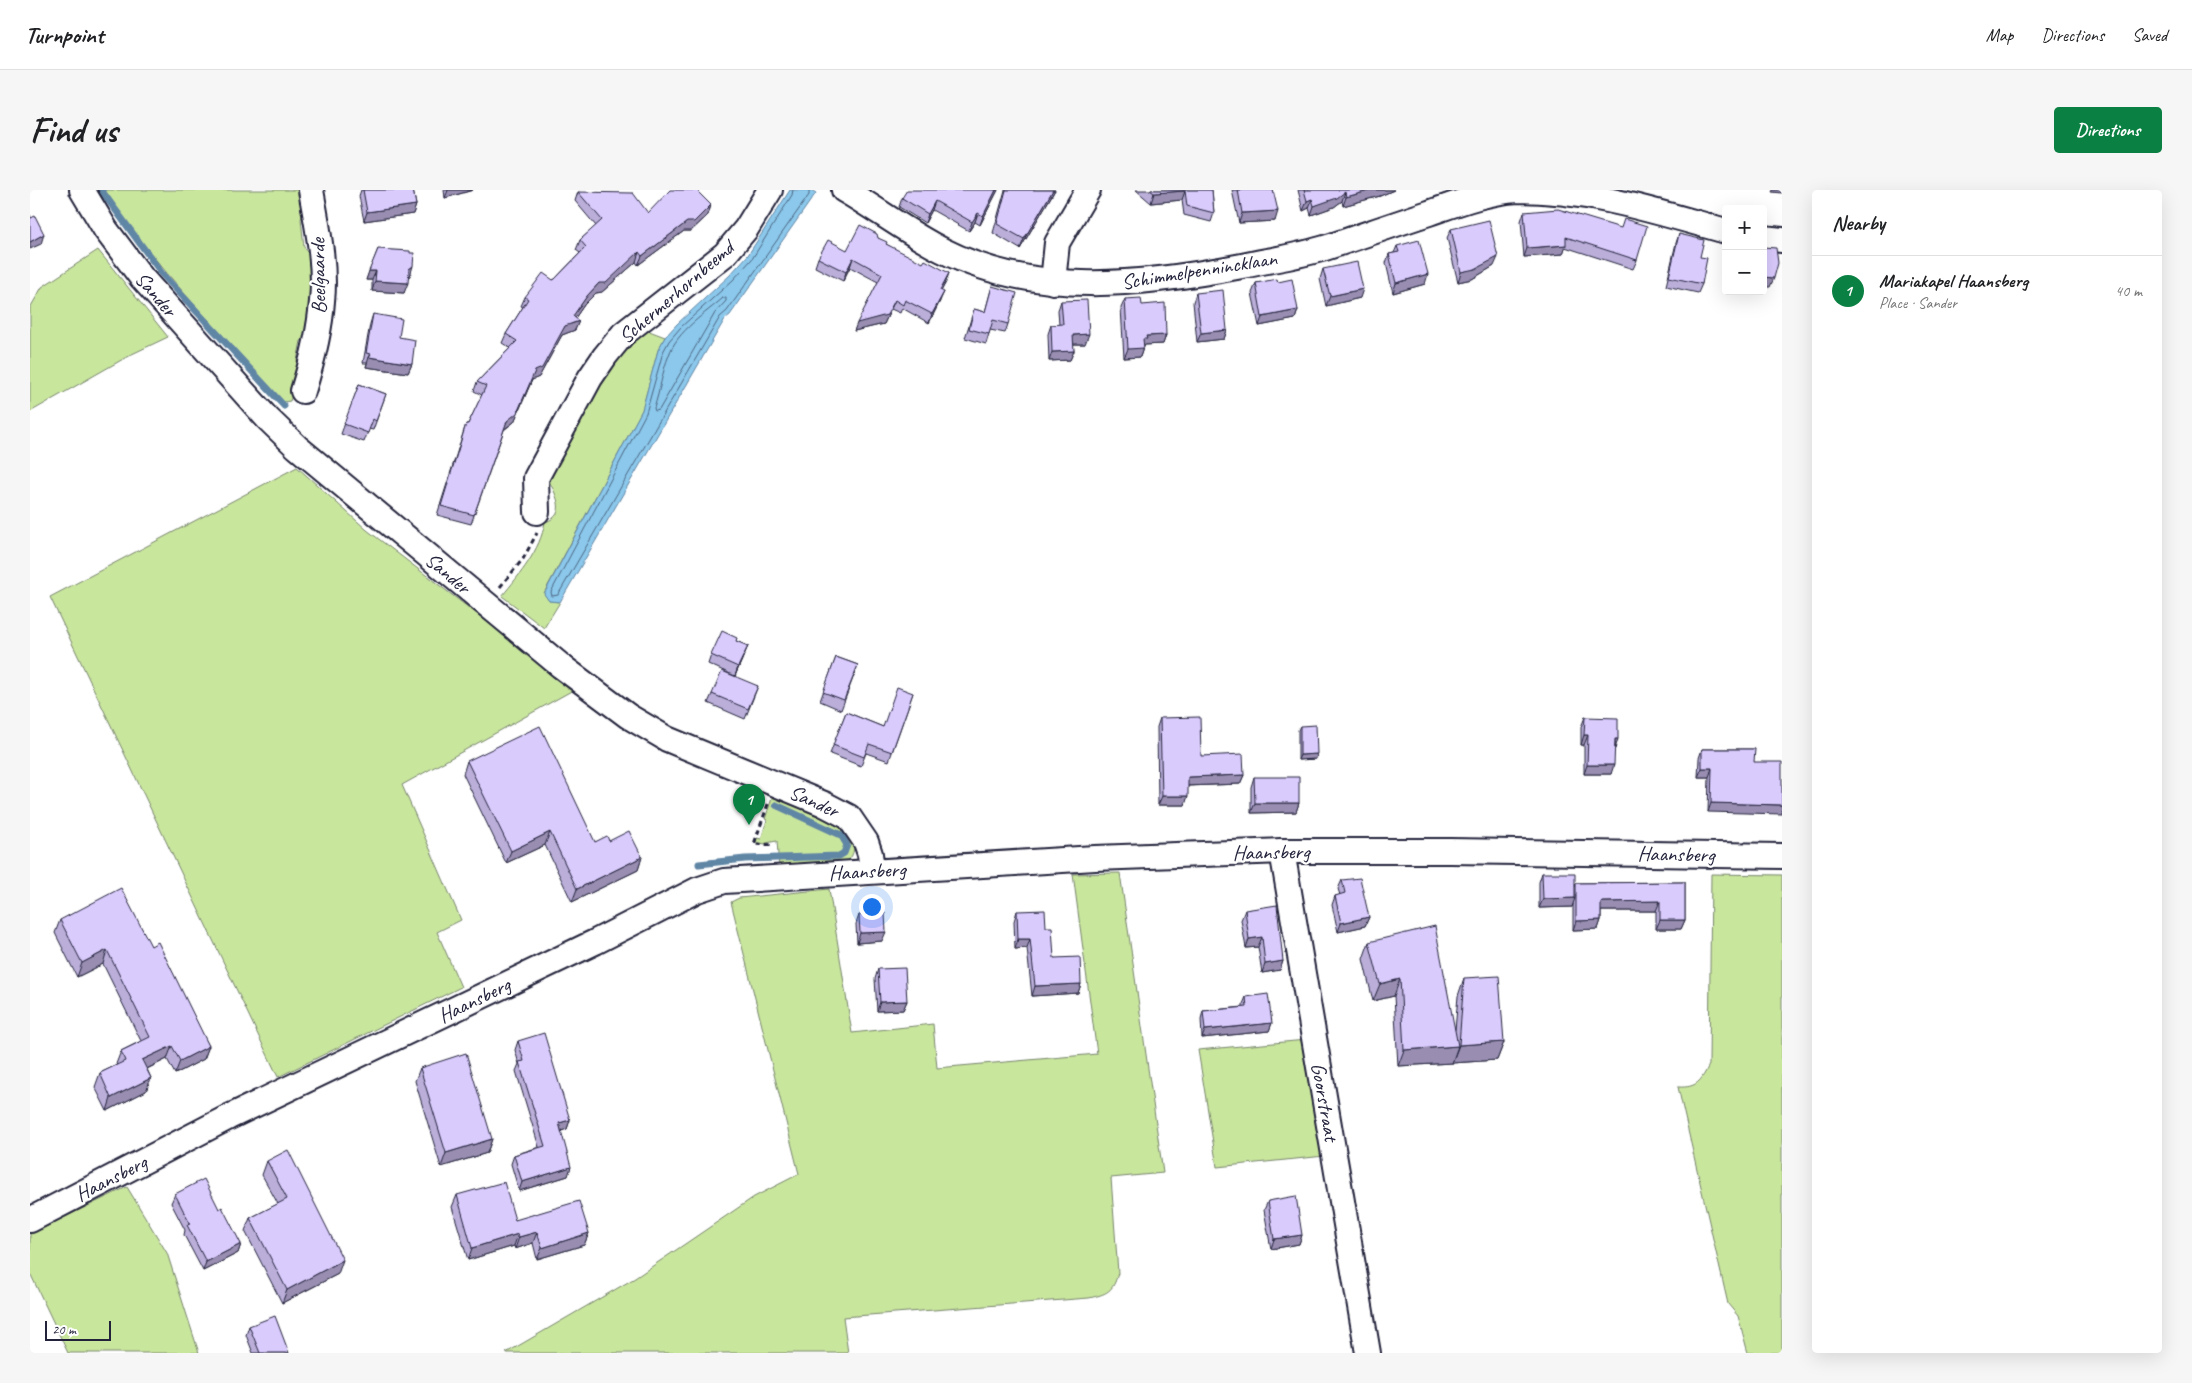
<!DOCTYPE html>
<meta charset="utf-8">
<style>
:root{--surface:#fff;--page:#f6f6f6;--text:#202124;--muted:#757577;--line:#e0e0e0;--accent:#0b8043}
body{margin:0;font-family:Caveat,sans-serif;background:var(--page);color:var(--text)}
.controls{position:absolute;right:15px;top:15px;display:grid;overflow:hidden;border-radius:5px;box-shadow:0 5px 20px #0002}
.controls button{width:45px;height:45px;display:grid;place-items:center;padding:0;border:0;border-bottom:1px solid var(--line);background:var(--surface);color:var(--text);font:25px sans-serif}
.scale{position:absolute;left:15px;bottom:12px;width:66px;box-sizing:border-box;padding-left:5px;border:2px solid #22223b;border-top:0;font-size:14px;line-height:18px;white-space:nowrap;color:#22223b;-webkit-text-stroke:4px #fff;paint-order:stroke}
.you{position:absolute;left:841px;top:716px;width:18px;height:18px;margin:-12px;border:4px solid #fff;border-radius:50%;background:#1a73e8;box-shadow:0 0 0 8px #1a73e833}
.badge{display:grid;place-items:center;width:32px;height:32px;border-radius:50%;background:var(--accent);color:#fff;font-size:16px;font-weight:700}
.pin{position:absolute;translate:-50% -41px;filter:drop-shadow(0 1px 2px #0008)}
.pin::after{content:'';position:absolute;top:26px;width:18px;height:15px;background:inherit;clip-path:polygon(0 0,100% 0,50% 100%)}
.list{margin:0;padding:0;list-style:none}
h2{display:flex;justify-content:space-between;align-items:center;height:65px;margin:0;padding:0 20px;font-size:21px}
h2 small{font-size:16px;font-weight:400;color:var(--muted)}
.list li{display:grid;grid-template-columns:32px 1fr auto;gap:15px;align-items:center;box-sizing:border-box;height:70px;padding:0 20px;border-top:1px solid var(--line)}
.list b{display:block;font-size:19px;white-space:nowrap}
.list p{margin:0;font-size:16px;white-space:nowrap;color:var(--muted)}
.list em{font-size:16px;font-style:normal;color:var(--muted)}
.map{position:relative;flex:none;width:1752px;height:1163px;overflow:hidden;border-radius:5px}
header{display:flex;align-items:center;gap:30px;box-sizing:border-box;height:70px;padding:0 25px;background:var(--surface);border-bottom:1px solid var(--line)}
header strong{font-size:24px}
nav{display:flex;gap:28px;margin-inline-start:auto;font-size:18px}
.intro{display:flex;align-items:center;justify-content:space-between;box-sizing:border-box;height:120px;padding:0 30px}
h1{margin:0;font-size:35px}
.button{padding:12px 22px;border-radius:5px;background:var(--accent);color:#fff;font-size:18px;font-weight:700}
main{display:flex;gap:30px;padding:0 30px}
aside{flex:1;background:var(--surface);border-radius:5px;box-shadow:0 5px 20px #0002}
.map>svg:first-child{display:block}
</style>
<header>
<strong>Turnpoint</strong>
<nav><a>Map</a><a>Directions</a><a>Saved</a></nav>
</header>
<div class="intro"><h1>Find us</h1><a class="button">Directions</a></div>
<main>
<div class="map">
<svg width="1752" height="1163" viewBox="0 0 1752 1163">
<rect width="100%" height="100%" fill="#fff"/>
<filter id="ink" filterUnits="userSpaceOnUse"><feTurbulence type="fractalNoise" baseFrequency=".02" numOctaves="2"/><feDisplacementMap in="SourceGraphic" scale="10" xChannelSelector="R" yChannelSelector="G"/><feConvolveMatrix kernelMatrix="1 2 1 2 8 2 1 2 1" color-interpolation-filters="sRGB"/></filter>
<g filter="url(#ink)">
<g fill="#c9e69d" stroke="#76846c">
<path d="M75,0H273L276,16L271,29L274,57L283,69L281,145L271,151L267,171L271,183L260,211L254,212C192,144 125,78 75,0Z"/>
<polygon points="68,60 138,147 102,164 0,222 0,118 12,97"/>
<path d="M614,139L635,147L628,160L612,220L514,403L519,411L530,412L514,438L472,406C490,384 510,361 515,332C539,325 525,303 517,287L585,167Z"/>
<polygon points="267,277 337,340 545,499 372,595 431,730 407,742 431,797 248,887 20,407"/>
<path d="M744,602C756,608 805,626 811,633C822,644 831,662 815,673L749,678L747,651L736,653L735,654L726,652L727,648L731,649L737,630L735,629Z"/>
<path d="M1090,683L1133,983L1081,988L1088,1083C1083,1102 1077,1104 1059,1108L813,1127L818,1163H476L605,1088L724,1007L769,984L701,712L709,708L799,699L822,843L903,834L907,878L1067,864L1043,684Z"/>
<path d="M1681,684L1752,685V1163H1718L1708,1126L1698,1114L1648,897C1667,898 1671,891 1679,875Z"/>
<polygon points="1276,850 1295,966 1187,977 1168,860"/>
<polygon points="97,997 137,1063 169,1163 38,1163 0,1083 0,1044"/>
</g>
<polygon fill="#8bc8eb" stroke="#6186a5" points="760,0 781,0 786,3 700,125 695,129 530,412 519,411 514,404 612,220 628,160 635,147 647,134 699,86 718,65"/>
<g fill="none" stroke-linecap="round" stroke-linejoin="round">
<g stroke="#4c6481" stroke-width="1">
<polyline points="763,0 762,5 722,69 703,90 651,137 639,151 633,162 616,223 521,402 522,406 528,405 690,127 697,121 779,5 779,0"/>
<path d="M693,108H696V111L685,123L629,220L625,221L624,218C630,201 632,182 639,165C647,141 675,124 693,108Z"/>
</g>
<g stroke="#6186a5" stroke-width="7">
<polyline points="71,0 133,85 254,216"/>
<polyline points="669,674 715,669 809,666 814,663 817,655 811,645 746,615"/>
</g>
<g stroke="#22223b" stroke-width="28">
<g id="minor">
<polyline points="52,0 76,40 112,88 237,228 267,257 531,476 598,526 637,549 794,614 819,627 836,652 840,664 842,681"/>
<path d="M814,0C847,19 878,43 912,60C1006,108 1113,95 1212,76C1240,70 1270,66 1298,57C1331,46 1365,34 1399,23C1428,13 1456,2 1488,0C1560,0 1627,22 1696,41"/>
<polyline points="1733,48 1752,50"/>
<polyline points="1023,92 1027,53 1058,0"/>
<path d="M273,201C282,172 290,141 292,111C296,75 287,35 281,0"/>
<polyline points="507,322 506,288 560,188 575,166 593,144 695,64 716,39 740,0"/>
<polyline points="1252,661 1338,1163"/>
<polyline points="0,1030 199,927 565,752 667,700 694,691 1065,668 1252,661 1420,661 1752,666"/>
</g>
</g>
<g stroke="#22223b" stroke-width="3" stroke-dasharray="5 4" stroke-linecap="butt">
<polyline points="470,397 493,369 507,343"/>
<polyline points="738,614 724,654 744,655"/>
</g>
<use href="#minor" stroke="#fff" stroke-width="24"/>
</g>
<g fill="#bbafda" stroke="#22223b">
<polygon points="331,0 383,0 386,15 383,24 334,31 329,6"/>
<polygon points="414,0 443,0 415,8"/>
<polygon points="968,0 950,35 945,32 939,41 902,20 895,33 869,17 872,8"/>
<polygon points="975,0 1025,0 990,59 963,43"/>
<polygon points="1106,0 1182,0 1184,23 1181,32 1154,25 1152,10 1121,13"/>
<polygon points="1202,0 1243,0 1245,31 1209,33"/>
<polygon points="1268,0 1364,0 1350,6 1313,16 1312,11 1304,17 1281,25 1279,18 1273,21"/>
<polygon points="548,2 618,23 681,15 678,25 661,41 654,41 608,75 606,72 572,102 566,103 554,115 545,128 549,131 545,140 532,145 509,187 502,190 484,232 474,240 441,334 407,325 436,234 438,234 452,205 444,201 447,192 480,158 472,153 476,144 493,117 491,116 495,107 525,89 550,63 546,60 550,50 566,36 545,11"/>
<polygon points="1494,22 1607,70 1603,79 1535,57 1533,64 1494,67 1491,31"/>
<polygon points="1421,39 1464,76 1442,89 1428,92 1417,48"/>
<polygon points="1649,44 1670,67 1672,94 1668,103 1636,96 1646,53"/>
<polygon points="848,48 856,54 916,92 911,101 910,111 899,133 872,118 870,123 861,119 854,134 824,141 848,92 820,77 813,91 785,77 788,68 817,60"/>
<polygon points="1367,56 1395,94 1363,103 1356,73 1359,64 1364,63"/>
<polygon points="348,59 380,86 378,86 374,103 342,101 342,90 336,90"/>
<polygon points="1293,79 1330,108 1296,116 1290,89"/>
<polygon points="1248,92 1268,120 1265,129 1229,136 1222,103 1226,93"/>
<polygon points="962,96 978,134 975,143 960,140 956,154 935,148 944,119 955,122"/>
<polygon points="1166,103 1197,140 1194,149 1167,152 1163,112"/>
<polygon points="1095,109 1112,115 1136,145 1133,154 1114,155 1110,167 1094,168 1091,118"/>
<polygon points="1031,111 1055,154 1043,154 1044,161 1040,170 1019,171 1018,144 1021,135 1029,135 1028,120"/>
<polygon points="343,124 369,147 382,174 378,183 336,177 337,173 333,173 340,134"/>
<polygon points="329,194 356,204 343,240 339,239 334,252 311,244"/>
<polygon points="706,451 718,456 705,486 678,474 681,465"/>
<polygon points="806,467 828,475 811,520 790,511"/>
<polygon points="728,496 715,529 678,513 682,504"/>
<polygon points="883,503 859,571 836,563 831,576 800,564 816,522 853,537"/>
<polygon points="1555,527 1584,559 1581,584 1554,584 1554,555 1551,555 1551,537"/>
<polygon points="1130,528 1171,566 1214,585 1210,594 1158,596 1155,615 1128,615 1127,537"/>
<polygon points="1270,536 1286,569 1268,570 1268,540"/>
<polygon points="1672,559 1725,559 1678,622 1679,587 1668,587 1669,568"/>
<polygon points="437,571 565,652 579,651 612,667 608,680 542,712 515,655 476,673 433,584"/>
<polygon points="1224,587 1269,613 1266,622 1221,623 1221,597"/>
<polygon points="1512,683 1545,697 1546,693 1655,692 1655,730 1651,739 1626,739 1626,721 1571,721 1571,730 1568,739 1543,740 1543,714 1542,717 1509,718 1509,692"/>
<polygon points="1312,690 1339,727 1335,736 1308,742 1302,715 1305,706 1310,705 1308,699"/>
<polygon points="1215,720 1253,771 1250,780 1232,783 1228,757 1216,758 1211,730"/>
<polygon points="987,721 1016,737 1024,768 1051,794 1048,803 1002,806 997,758 985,759 984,731"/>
<polygon points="829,725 852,751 827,753 826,734"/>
<polygon points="30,730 121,756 179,856 174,869 145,884 137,869 117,879 121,888 116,901 77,921 65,897 70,883 87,875 86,874 91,861 111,851 73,774 47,787 25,743"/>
<polygon points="1339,752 1425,840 1428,806 1434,788 1474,852 1467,870 1422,873 1422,871 1422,873 1368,876 1364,806 1343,811 1333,769"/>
<polygon points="848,779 877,811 873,820 847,821 845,789"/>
<polygon points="1216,807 1242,833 1239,841 1172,848 1171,829 1173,821 1213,817 1213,814"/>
<polygon points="488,851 540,930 537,939 531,941 538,986 489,1001 481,974 484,965 509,957 486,881 489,874 485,860"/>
<polygon points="390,878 462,949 457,963 411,977 385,891"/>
<polygon points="237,971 308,1084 252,1113 215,1041 220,1028 248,1014 232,985"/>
<polygon points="145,1004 189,1019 211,1054 208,1063 173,1081 154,1045 155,1040 141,1013"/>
<polygon points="427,1005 485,1030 559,1043 554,1055 507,1069 503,1053 485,1059 484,1056 438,1070 422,1017"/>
<polygon points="1238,1011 1272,1045 1269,1054 1241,1059 1234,1020"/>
<polygon points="219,1136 259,1163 223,1163 216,1145"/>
</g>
<g fill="#998eb1" stroke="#22223b">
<polygon points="418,0 443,0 415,8"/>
<polygon points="966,0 968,0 950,35 953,26"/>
<polygon points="1023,0 1025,0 990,59 994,49"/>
<polygon points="1342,0 1364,0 1350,6 1313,16 1316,7"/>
<polygon points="1743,0 1752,0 1752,3 1742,2"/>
<polygon points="1155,1 1152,10 1121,13 1124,3"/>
<polygon points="1315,2 1312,11 1304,17 1281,25 1284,16"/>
<polygon points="1282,9 1279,18 1273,21 1277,11"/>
<polygon points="905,11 902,20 895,33 898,24"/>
<polygon points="386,15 383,24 334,31 337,22"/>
<polygon points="681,15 678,25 661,41 654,41 608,75 612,66 657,32"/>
<polygon points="1248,21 1245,31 1209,33 1212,23"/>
<polygon points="948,23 945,32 939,41 942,32"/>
<polygon points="14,44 11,54 0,59 0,52"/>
<polygon points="1536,55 1533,64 1494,67 1497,58"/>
<polygon points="609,62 606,72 572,102 566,103 554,115 541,134 549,131 545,140 532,145 509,187 502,190 484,232 473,240 477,231 505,181 535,136 557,106 569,93"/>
<polygon points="1468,67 1464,76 1442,89 1428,92 1431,82"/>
<polygon points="823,68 820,77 813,91 816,82"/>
<polygon points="383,76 380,86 375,88 379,79"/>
<polygon points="339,81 346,81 342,90 336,90"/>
<polygon points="919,83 916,92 907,109 910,100"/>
<polygon points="1398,84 1395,94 1363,103 1366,93"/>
<polygon points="1733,87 1744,88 1740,97 1733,97"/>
<polygon points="345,91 378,93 374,103 342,101"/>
<polygon points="1333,99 1330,108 1296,116 1300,106"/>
<polygon points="914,102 910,111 899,133 902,124"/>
<polygon points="865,110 861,119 854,134 824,141 827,133"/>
<polygon points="1268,120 1265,129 1229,136 1232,127"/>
<polygon points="1197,140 1194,149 1167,152 1171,143"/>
<polygon points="1059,144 1055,154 1039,154 1043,145"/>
<polygon points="1136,145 1133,154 1114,155 1110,167 1094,168 1098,159 1113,149 1116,146"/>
<polygon points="1044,161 1040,170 1019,171 1022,162"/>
<polygon points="339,167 382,174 378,183 336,177"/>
<polygon points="718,456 714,465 705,486 708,477"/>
<polygon points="1554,545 1558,545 1554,555 1551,555"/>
<polygon points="1585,549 1588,549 1585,559"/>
<polygon points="1287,564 1286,569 1268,570 1270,565"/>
<polygon points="1557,575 1584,575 1581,584 1554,584"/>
<polygon points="1672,578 1682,578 1679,587 1668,587"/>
<polygon points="1214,585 1210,594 1154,596 1158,587"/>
<polygon points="1132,606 1158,606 1155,615 1128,615"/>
<polygon points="1225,613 1269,613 1266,622 1221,623"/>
<polygon points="1681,613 1752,615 1752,624 1678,622"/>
<polygon points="520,642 515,655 476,673 481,661"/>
<polygon points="612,667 608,680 542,712 547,699"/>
<polygon points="1545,708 1542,717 1509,718 1513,709"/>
<polygon points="1630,711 1626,721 1568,721 1571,712"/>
<polygon points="1339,727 1335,736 1308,742 1311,733"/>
<polygon points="1571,730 1568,739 1543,740 1546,731"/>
<polygon points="1630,730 1655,730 1651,739 1626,739"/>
<polygon points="856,742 852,751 827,753 830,743"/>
<polygon points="1232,747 1228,757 1216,758 1219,749"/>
<polygon points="988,749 1000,749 997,758 985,759"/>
<polygon points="77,760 73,774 47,787 52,773"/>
<polygon points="1253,771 1250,780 1232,783 1235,774"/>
<polygon points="1370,789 1364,806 1343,811 1350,794"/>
<polygon points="1051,794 1048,803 1002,806 1005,796"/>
<polygon points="877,811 873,820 847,821 850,812"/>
<polygon points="1242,833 1239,841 1172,848 1175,840"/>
<polygon points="1474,852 1467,870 1422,873 1429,855"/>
<polygon points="142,856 137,869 108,883 112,870"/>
<polygon points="179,856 174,869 145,884 150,871"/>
<polygon points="1428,856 1422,873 1368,876 1374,860"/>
<polygon points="121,888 116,901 77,921 81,908"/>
<polygon points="540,930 537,939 526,943 529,933"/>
<polygon points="462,949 457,963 411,977 416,963"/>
<polygon points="541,977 538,986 489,1001 492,992"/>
<polygon points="507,1042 503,1053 485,1059 489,1047"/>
<polygon points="559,1043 554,1055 507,1069 512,1058"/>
<polygon points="488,1044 484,1056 438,1070 442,1058"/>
<polygon points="1272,1045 1269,1054 1241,1059 1244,1049"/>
<polygon points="211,1054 208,1063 173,1081 176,1072"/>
<polygon points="313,1070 308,1084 252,1113 257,1100"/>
</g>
<g fill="#dacbfd" stroke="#22223b">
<polygon points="333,0 383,0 386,15 337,22"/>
<polygon points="640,0 666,0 681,15 664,32 657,32 612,66 609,62 576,93 569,93 557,106 543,126 549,131 535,136 512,178 505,181 487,223 477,231 444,325 411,316 436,234 438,234 456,196 447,192 487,151 476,144 498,109 495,107 513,83 523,90 525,89 556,57 550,50 572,30 548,2 603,3 618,23"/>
<polygon points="877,0 966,0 953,26 948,23 942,32 905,11 898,24 872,8"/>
<polygon points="976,0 1023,0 994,49 967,34"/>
<polygon points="1120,0 1182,0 1184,23 1157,16 1155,1 1124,3"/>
<polygon points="1208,0 1243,0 1248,21 1212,23"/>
<polygon points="1274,0 1342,0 1316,7 1315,2 1307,8 1284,16 1282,9 1277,11"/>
<polygon points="1528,19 1591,38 1594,29 1617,36 1607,70 1536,47 1536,55 1497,58 1494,22"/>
<polygon points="0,25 1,28 5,26 14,44 0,52"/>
<polygon points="1459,30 1468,67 1445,79 1431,82 1421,39"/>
<polygon points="830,35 847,44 848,48 857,52 856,54 893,73 895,70 919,83 910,100 914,102 902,124 875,110 873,115 865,110 857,125 827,133 852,84 823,68 816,82 788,68 798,50 817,60"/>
<polygon points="1649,44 1674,50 1670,67 1677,68 1672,94 1639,87"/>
<polygon points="1389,50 1398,84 1366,93 1359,64 1369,62 1367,56"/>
<polygon points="1733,57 1746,58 1748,73 1744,88 1733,87"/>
<polygon points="348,59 380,61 380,63 384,63 383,76 379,79 378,93 345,91 346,81 339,81"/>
<polygon points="1327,72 1333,99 1300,106 1293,79"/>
<polygon points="1247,89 1248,92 1262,89 1268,120 1232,127 1226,93"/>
<polygon points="962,96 987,103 978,134 963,130 959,144 939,139 944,119 955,122"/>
<polygon points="1193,100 1197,140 1171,143 1166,103"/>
<polygon points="1111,108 1112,115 1135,113 1136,145 1116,146 1117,149 1113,149 1114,158 1098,159 1095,109"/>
<polygon points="1057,110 1059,144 1043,145 1044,161 1022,162 1021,135 1033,134 1031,111"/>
<polygon points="343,124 372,129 369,147 385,150 382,174 339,167 341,164 336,163"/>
<polygon points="329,194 356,204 346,231 343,229 338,243 314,234"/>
<polygon points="692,441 707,448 706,451 718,456 708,477 681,465"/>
<polygon points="806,467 828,475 814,510 793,502"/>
<polygon points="692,481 728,496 718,519 682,504"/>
<polygon points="867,497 883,503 862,562 839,554 834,567 803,555 816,522 853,537"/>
<polygon points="1170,527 1171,566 1213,564 1214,585 1158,587 1158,606 1132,606 1130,528"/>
<polygon points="1555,527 1588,528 1588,549 1585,549 1584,575 1557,575 1558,545 1554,545"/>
<polygon points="1286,535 1287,564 1270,565 1270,536"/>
<polygon points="510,536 565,652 577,646 579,651 599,641 612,667 547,699 520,642 481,661 437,571"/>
<polygon points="1672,559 1725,559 1724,572 1752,572 1752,615 1681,613 1682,578 1672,578"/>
<polygon points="1224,587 1269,587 1269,613 1225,613"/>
<polygon points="1512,683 1545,683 1545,708 1513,709"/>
<polygon points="1330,688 1339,727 1311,733 1305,706 1315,703 1312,690"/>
<polygon points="1655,692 1655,730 1630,730 1630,711 1571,712 1571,730 1546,731 1546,693"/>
<polygon points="91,698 121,756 128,752 179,856 150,871 142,856 112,870 121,888 81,908 70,883 95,871 91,861 120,847 77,760 52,773 30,730"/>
<polygon points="1247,715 1253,771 1235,774 1232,747 1219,749 1215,720"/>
<polygon points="1015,720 1016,737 1022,737 1024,768 1050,767 1051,794 1005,796 1000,749 988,749 987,721"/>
<polygon points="855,723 856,742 830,743 829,725"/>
<polygon points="1405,736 1428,856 1374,860 1370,789 1350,794 1339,752"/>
<polygon points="875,778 877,811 850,812 848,779"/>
<polygon points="1469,786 1474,852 1429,855 1434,788"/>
<polygon points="1238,804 1242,833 1175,840 1173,821 1217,817 1216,807"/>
<polygon points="514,843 540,930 529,933 541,977 492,992 484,965 515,956 489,872 494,871 488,851"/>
<polygon points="436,863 462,949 416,963 390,878"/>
<polygon points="258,960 313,1070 257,1100 220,1028 257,1009 237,971"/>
<polygon points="174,989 189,1019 192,1017 211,1054 176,1072 157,1035 160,1034 145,1004"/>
<polygon points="474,992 485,1030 549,1011 559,1043 512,1058 507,1042 489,1047 488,1044 442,1058 427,1005"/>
<polygon points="1266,1006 1272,1045 1244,1049 1238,1011"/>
<polygon points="245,1126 259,1163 230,1163 219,1136"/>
</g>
</g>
<g text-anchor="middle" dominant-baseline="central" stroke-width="4.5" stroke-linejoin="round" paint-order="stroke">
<g font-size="21" fill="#22223b" stroke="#fff">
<text transform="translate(1169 80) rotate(-9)">Schimmelpennincklaan</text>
<text transform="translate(288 86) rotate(-91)">Beelgaarde</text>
<text transform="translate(646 102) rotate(-41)">Schermerhornbeemd</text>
<text transform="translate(126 104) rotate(49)">Sander</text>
<text transform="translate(418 383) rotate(40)">Sander</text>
<text transform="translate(784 611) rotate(24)">Sander</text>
<text transform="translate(1241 662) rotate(-1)">Haansberg</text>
<text transform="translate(1646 664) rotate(1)">Haansberg</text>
<text transform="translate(837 681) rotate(-3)">Haansberg</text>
<text transform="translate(444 810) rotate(-26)">Haansberg</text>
<text transform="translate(1295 912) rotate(80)">Goorstraat</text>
<text transform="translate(81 988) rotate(-27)">Haansberg</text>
</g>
</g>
</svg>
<div class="controls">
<button>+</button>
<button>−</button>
</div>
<div class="scale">20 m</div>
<div class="you"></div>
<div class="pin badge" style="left:719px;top:635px">1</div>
</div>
<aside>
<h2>Nearby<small></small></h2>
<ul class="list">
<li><span class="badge">1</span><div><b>Mariakapel Haansberg</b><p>Place · Sander</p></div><em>40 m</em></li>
</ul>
</aside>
</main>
